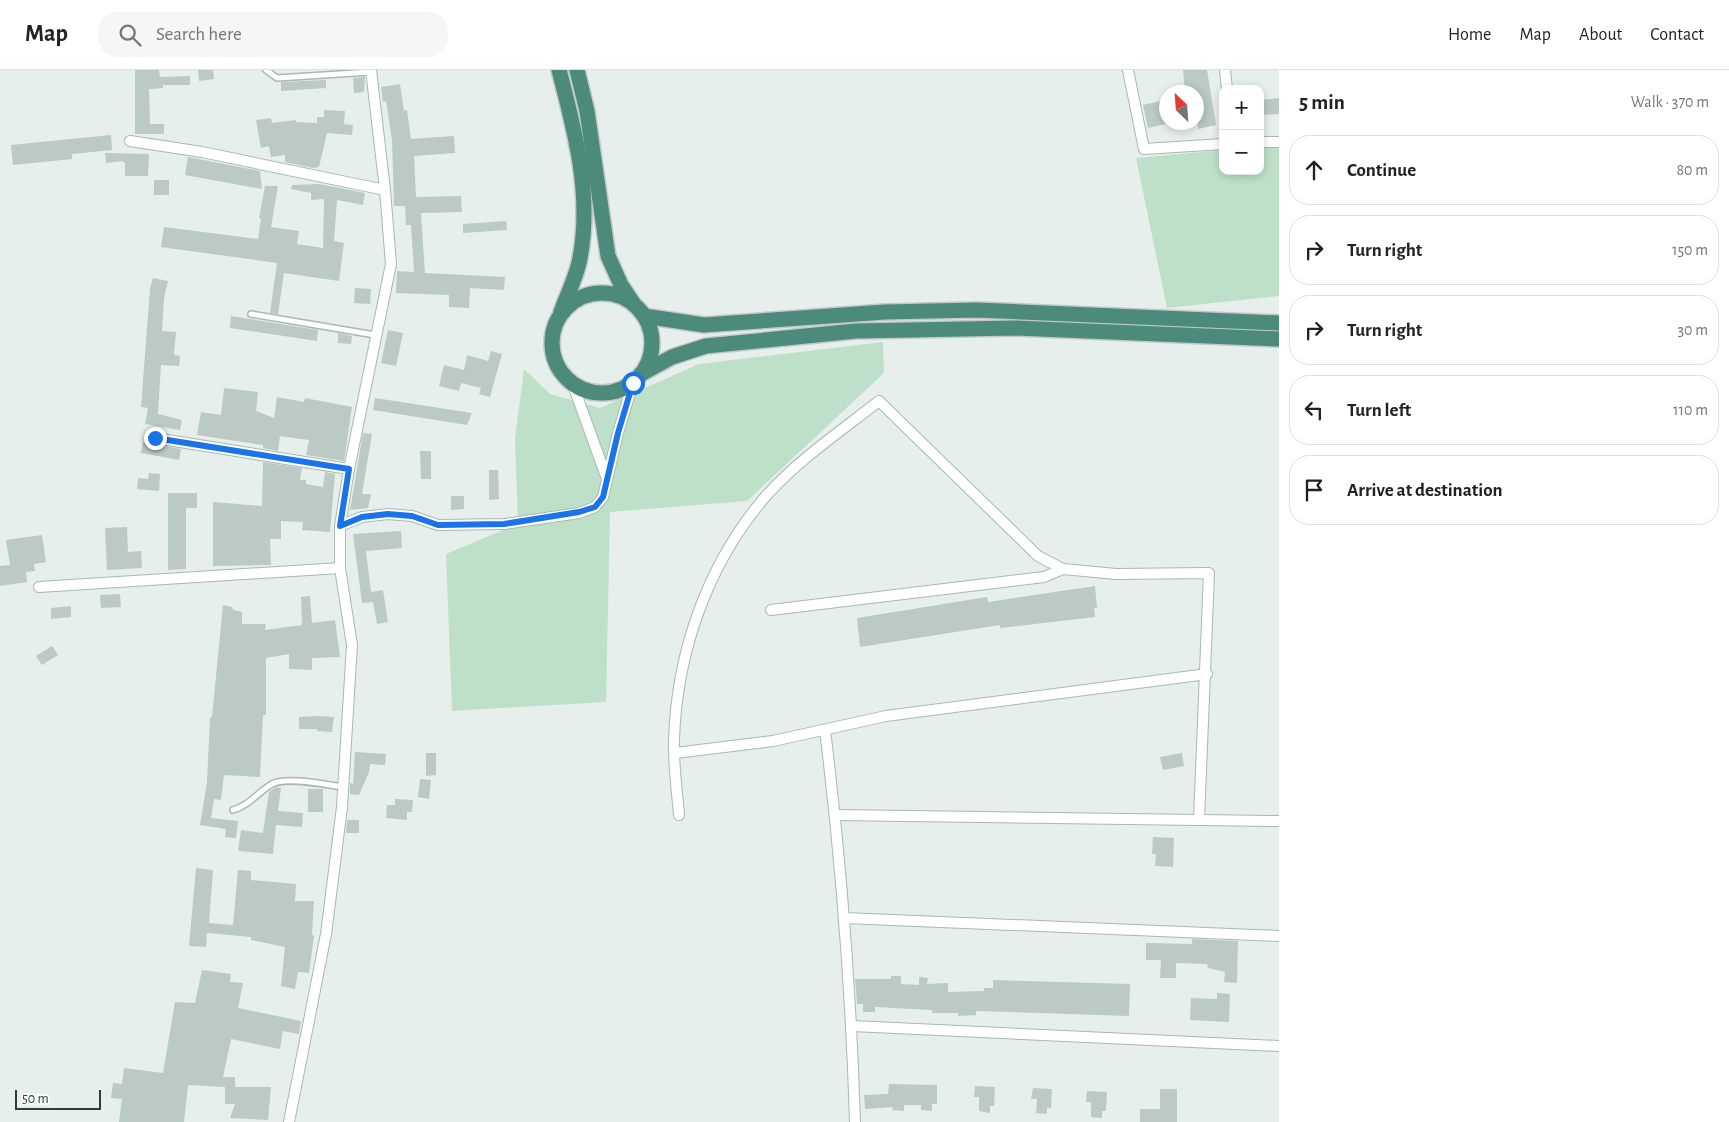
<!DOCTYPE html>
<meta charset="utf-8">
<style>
:root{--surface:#fff;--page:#f6f6f6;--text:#222;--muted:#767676;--line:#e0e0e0}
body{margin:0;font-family:"Alegreya Sans",sans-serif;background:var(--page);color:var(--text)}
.controls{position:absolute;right:15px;top:15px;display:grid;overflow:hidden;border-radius:10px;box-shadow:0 2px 8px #0003}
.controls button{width:45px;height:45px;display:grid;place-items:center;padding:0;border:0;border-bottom:1px solid var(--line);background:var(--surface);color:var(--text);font:25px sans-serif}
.compass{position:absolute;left:1159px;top:15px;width:45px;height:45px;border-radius:50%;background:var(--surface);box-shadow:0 2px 8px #0003;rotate:335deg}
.scale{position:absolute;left:15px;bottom:12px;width:86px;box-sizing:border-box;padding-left:5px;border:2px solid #24423a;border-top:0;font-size:14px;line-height:18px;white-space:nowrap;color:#24423a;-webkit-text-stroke:4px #f7fbf9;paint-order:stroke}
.stop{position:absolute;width:15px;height:15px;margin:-11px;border:4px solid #1a73e8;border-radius:50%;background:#fff}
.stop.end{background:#1a73e8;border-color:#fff;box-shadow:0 1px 5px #0008}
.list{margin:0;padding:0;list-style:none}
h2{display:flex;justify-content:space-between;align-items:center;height:65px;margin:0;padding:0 20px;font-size:21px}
h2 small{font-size:16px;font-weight:400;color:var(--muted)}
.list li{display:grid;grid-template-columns:32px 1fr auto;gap:15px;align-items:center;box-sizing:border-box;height:70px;margin:0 10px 10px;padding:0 10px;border:1px solid var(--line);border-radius:20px}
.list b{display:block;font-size:19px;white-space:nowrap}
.list em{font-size:16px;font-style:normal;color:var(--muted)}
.icon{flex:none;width:28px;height:28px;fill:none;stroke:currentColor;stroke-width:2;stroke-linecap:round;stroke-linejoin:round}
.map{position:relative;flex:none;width:1279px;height:1052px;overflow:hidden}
header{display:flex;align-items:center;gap:30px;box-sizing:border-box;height:70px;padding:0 25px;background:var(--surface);border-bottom:1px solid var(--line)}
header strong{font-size:24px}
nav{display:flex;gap:28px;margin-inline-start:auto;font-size:18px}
.search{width:350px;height:45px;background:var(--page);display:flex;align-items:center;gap:12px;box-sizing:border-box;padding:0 18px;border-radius:20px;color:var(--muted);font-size:19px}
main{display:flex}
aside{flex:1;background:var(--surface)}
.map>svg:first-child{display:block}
</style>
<header>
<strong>Map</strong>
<div class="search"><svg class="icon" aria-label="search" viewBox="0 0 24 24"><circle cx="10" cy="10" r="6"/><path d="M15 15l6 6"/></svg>Search here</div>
<nav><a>Home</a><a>Map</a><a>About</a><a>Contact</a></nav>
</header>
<main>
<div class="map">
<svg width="1279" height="1052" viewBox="0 0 1279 1052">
<rect width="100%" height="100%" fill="#e6efeb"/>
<g fill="#bfe0c8">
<polygon points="1279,74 1279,226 1167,238 1136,88 1223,80 1223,101 1260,101 1260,76"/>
<polygon points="883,272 884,303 747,431 610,442 606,632 452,641 446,484 518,454 515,369 524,299 550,324 600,338 699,294"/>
</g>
<g fill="#bbcac4">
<polygon points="135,0 159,0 160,7 190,6 190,15 163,15 163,18 149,19 150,54 164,54 164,64 135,64"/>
<polygon points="198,0 213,0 214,9 199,11"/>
<polygon points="1183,0 1207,0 1216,55 1198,59 1196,22 1185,22"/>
<polygon points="365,7 364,22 354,23 353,8"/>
<polygon points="326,10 326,18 281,21 281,12"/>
<polygon points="400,14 404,41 407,40 411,69 454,66 455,83 414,86 416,127 461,126 462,142 421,143 425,203 505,207 504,220 470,218 469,238 449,237 449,225 396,223 397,201 414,202 411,155 406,155 405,136 394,136 392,70 386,31 383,32 381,17"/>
<polygon points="1279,28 1279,44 1260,45 1260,30"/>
<polygon points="1165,30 1166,54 1148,58 1143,35"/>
<polygon points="324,40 345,41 344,54 353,55 352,65 327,63 319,97 313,98 285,92 285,85 271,87 269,76 261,78 256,50 271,48 272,53 296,50 296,52 317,53 317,47 324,47"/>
<polygon points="111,65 112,80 72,84 72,89 13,95 11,75"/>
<polygon points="105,83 149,84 148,106 125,106 125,93 122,91 106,93"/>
<polygon points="188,87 260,101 262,119 185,105"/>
<rect x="154" y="110" width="15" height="15"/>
<polygon points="319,114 365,123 363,135 337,130 334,171 344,173 339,211 284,203 278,244 270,243 277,193 161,177 164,157 258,169 261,149 259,148 265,116 278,116 271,157 299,161 297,174 323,178 324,129 311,130 311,123 291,119 292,115"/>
<polygon points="506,151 507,160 463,163 463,154"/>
<polygon points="153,208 168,211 164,228 162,261 176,262 174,285 180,286 179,296 161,295 158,344 182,350 180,360 145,354 148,338 141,337 150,219"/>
<polygon points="355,218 371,219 370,234 354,233"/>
<polygon points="231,246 318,260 317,271 230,258"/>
<polygon points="388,260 403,263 396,296 381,293"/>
<polygon points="338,263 352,266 351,274 338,273"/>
<polygon points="491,281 502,284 490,327 479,324 481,318 461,313 459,321 439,316 444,295 464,300 467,285 488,291"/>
<polygon points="224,318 258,322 256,341 274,348 277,327 304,332 305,328 352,337 344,391 306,385 309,370 280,366 278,381 263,378 263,375 197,365 201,342 221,345"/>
<polygon points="375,328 472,343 467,355 373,340"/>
<polygon points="363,363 372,364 362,424 371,424 368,438 350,440"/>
<polygon points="143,372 181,379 179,390 141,383"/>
<polygon points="420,381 431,381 431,409 421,409"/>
<polygon points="263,392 302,398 300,410 306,410 306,414 323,417 325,402 335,404 330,462 302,460 303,452 281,451 281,469 270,469 271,495 213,496 213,432 262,436"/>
<polygon points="489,400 498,400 499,429 489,430"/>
<polygon points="149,403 160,404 159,421 137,419 138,408 148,409"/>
<polygon points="168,423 197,423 197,438 186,438 186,499 168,500"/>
<polygon points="451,426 464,426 464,439 451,440"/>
<polygon points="127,457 128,482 141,481 142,498 107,500 105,458"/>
<polygon points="401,461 402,478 366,481 371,522 383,520 388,552 377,554 373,532 362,533 353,464"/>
<polygon points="42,465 46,492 34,494 35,501 26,502 27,512 0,516 0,496 10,495 6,470"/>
<polygon points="1095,516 1097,538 1094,538 1095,547 1000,558 1000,555 860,577 857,548 987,527 988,532"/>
<polygon points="120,524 121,537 101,538 100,525"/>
<polygon points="310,526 312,553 335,550 340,587 312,588 312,600 289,599 289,584 266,588 266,645 263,645 260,707 224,705 221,730 214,729 211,748 238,751 236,768 225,767 226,759 200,755 207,712 210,647 212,647 223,535 232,537 233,540 242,542 242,554 266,554 265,560 302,555 301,527"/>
<polygon points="71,536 71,547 51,549 51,538"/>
<polygon points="52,576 58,585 42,595 36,586"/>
<polygon points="318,646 334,647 332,662 317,661 317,659 299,659 299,647"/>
<polygon points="355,682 386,684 385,695 370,694 369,702 359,725 350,724 350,713 353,714"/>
<polygon points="426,683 436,683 436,705 426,706"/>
<polygon points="1182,683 1184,696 1163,700 1160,687"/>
<polygon points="420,709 431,710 429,729 418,727"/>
<polygon points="276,717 281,718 278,741 303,743 302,757 276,755 273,784 238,781 241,760 263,763 269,722"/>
<rect x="308" y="719" width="15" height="23"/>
<polygon points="395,729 413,730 412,742 407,742 407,750 386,748 387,735 395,735"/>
<polygon points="347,750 359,750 359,763 346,763"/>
<polygon points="1153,767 1174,768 1173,797 1155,796 1156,784 1152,784"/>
<polygon points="196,798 213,800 209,853 233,855 238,800 251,801 251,810 296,814 295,831 314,831 312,865 314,866 309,903 298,902 295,919 281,916 285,877 251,870 251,867 207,863 206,877 189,876"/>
<polygon points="1192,869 1238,871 1237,913 1224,912 1225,902 1208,898 1207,894 1176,893 1176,908 1160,908 1161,890 1146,890 1146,873 1192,874"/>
<polygon points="202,900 231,904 230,912 243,913 238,938 301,951 299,964 283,961 280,979 231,969 223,1007 235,1007 235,1017 271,1017 268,1050 230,1048 235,1034 225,1034 225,1017 188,1015 184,1052 119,1052 122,1029 111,1028 113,1013 122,1014 124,998 163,1003 175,932 195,933"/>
<polygon points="891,906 901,906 901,914 919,915 919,907 928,908 927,914 948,913 948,922 984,921 984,918 993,918 993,910 1130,914 1129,946 976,941 976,945 958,946 958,943 932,943 932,940 875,937 875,942 863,942 863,934 857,934 855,909 891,909"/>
<polygon points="1217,923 1230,924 1229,952 1190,950 1191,928 1217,929"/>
<polygon points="889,1014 937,1015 937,1034 932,1034 932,1041 921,1040 921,1035 904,1035 904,1041 892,1040 893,1037 865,1039 864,1025 888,1024"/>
<polygon points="975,1016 995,1017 994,1036 990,1036 990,1043 979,1041 979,1027 974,1027"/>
<polygon points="1033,1018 1052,1019 1051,1038 1047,1038 1047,1044 1036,1043 1037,1029 1031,1029"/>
<polygon points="1160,1019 1177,1019 1177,1052 1140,1052 1140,1039 1160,1039"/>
<polygon points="1087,1021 1107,1022 1106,1041 1102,1041 1102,1048 1091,1047 1091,1032 1086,1032"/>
</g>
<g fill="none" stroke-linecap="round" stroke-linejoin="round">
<g stroke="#a8b8b2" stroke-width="8">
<g id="service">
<polyline points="266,0 277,8 371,2"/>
<polyline points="251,244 375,265"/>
<path d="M233,740C250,735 258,722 272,714C285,706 328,715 343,717"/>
</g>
</g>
<g stroke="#a8b8b2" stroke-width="12">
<g id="minor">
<polyline points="1128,0 1144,79 1223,74"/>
<polyline points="1225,0 1227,19"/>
<polyline points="130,71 202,82 385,120"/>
<polyline points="1260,72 1279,72"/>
<polyline points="573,315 607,409"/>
<polyline points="155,368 349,399"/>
<polyline points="340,456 362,447 388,444 412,446 438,455 505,454 579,443 595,437 603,427 618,363 633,313"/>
<polyline points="39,517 340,498"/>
<polyline points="771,540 1044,507 1063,499"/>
<path d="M825,660C841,790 851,921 855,1052"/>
<polyline points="675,683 773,671 886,646 1207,604"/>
<path d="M679,745C677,720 673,694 674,669C677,581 708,493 766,426C798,390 841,361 879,331L1038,486L1063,499L1116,504L1209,503L1199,750"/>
<polyline points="835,745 1279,751"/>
<polyline points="844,848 1279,866"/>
<polyline points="852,956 1279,976"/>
<polyline points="289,1052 326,864 342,737 352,575 340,498 340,456 349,399 391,194 385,120 371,0"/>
</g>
</g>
<g stroke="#c2cac8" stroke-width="18">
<g id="trunk">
<path d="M559,0C575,61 592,125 580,188C577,206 567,225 561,242"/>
<polyline points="577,0 587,41 608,186 621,215 633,233"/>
<circle cx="602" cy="273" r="50"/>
<polyline points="644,246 704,255 885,242 977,240 1279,253"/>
<polyline points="641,304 672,287 706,276 856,261 1015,258 1279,269"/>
</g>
</g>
<use href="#service" stroke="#fff" stroke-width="5"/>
<use href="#minor" stroke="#fff" stroke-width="10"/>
<use href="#trunk" stroke="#4c8a7c" stroke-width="15"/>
</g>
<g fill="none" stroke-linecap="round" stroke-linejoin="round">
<polyline stroke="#1a73e8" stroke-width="6" points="155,368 349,399 340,456 362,447 388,444 412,446 438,455 504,454 579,442 595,437 603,427 618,363 633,313"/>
</g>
</svg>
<div class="controls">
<button>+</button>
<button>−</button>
</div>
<svg class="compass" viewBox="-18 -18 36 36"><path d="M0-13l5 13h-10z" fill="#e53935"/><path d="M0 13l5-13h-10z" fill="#767676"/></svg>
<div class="scale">50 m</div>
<div class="stop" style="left:633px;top:313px"></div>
<div class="stop end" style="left:155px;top:368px"></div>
</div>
<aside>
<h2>5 min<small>Walk · 370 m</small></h2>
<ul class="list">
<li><svg class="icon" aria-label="ahead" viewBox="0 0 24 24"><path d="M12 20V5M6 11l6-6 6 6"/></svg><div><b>Continue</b></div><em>80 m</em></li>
<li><svg class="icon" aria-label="right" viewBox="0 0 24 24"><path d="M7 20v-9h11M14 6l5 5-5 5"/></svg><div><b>Turn right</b></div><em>150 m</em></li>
<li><svg class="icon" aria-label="right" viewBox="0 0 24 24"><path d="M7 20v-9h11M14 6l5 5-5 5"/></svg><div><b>Turn right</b></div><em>30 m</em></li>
<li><svg class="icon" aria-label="left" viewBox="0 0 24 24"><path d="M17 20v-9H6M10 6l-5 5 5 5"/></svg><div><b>Turn left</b></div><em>110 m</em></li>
<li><svg class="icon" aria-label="arrive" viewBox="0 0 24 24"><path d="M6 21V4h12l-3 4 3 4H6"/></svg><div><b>Arrive at destination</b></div></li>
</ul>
</aside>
</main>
